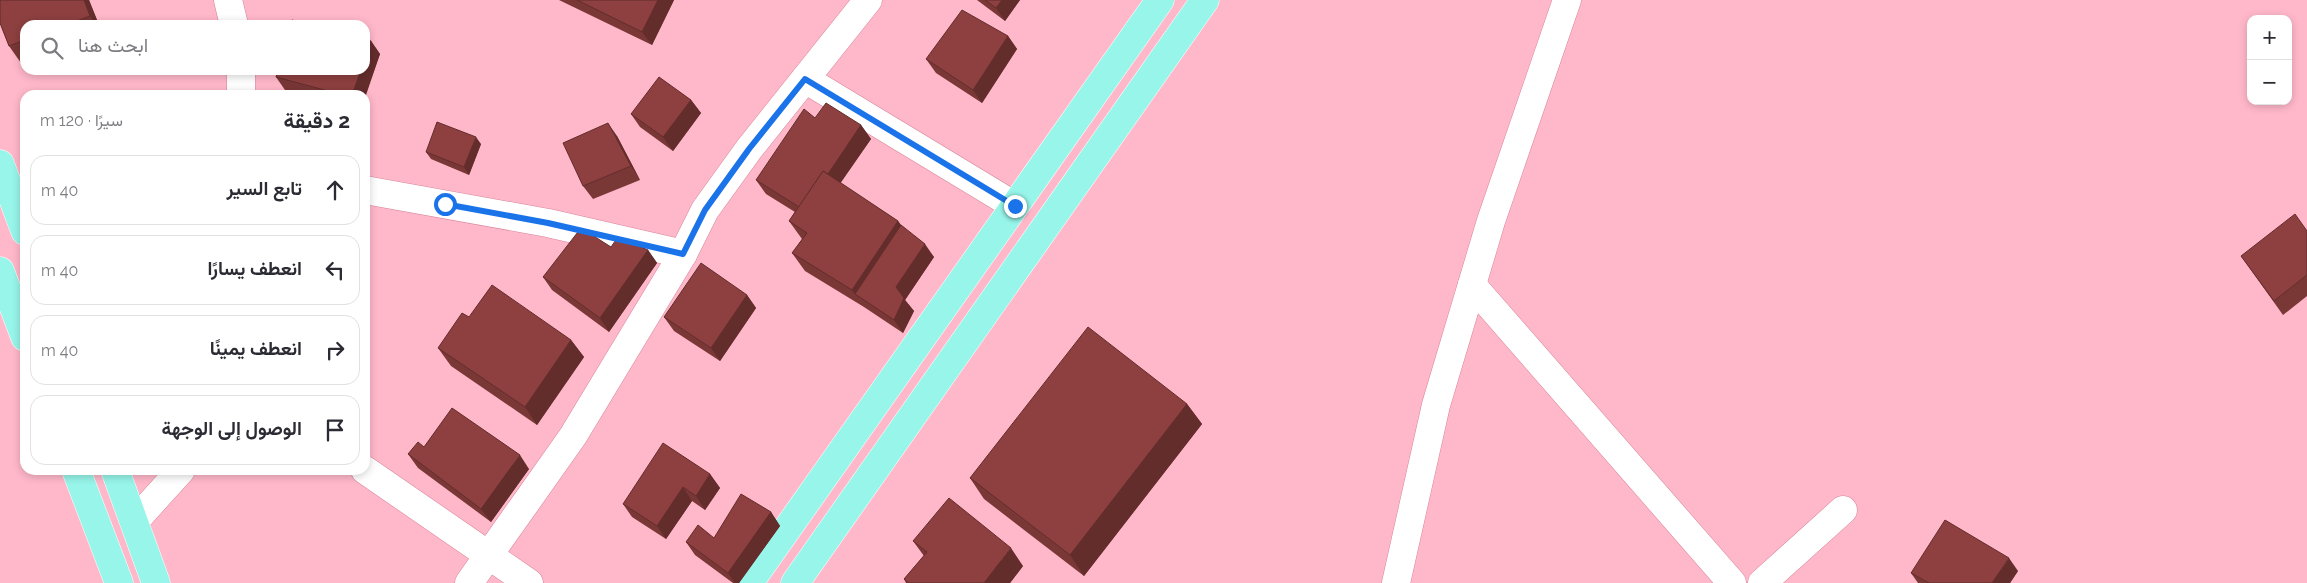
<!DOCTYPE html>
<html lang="ar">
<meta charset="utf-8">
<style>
:root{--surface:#fff;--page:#f2f2f3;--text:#2b2b33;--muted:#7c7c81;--line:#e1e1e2}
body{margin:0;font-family:Raleway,Vazirmatn,sans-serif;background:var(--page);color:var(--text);direction:rtl}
.controls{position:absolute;right:15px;top:15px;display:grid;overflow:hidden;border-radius:10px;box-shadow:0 2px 8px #0003}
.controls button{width:45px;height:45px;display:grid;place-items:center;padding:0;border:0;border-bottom:1px solid var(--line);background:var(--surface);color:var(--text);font:25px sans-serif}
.stop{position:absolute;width:15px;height:15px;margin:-11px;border:4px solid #1a73e8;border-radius:50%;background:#fff}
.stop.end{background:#1a73e8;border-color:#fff;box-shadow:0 1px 5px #0008}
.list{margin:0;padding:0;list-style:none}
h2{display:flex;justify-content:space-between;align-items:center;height:65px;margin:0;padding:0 20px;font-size:21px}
h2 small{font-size:16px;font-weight:400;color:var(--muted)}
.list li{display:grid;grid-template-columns:32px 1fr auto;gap:15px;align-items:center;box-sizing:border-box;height:70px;margin:0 10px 10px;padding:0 10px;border:1px solid var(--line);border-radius:15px}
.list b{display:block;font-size:19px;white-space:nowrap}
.list em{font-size:16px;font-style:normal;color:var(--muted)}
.icon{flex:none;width:28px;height:28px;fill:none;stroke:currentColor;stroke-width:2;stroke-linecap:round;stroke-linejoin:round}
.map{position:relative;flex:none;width:2307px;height:583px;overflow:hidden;direction:ltr}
.search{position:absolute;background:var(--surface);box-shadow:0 2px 8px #0003;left:20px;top:20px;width:350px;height:55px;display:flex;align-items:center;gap:12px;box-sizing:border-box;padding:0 18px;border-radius:15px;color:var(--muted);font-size:19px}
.panel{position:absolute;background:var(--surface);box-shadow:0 2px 8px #0003;left:20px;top:90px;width:350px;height:385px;border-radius:15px;direction:rtl}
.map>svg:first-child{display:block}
</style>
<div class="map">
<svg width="2307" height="583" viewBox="0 0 2307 583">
<rect width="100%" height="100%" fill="#ffb8ca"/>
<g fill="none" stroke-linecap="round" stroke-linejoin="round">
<g stroke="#d8859b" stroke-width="29">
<g id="minor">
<polyline points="228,0 234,25"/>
<polyline points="241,70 241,95"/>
<polyline points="805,79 1015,206"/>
<polyline points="365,190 548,223 683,254"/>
<polyline points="1472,285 1732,583"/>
<polyline points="365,470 529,583"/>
<polyline points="134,522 181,470"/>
<polyline points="469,583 573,436 683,254 705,210 749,149 868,0"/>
<polyline points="1396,583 1436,405 1491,221 1567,0"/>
<polyline points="1762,583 1843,510"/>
</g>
</g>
<g stroke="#fff" stroke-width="29">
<g id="major">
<polyline points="0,164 25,231"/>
<polyline points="0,271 25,337"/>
<polyline points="76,470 119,583"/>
<polyline points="115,470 156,583"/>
<polyline points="749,583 1160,0"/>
<polyline points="795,583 1205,0"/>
</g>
</g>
<use href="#minor" stroke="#fff" stroke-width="28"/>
<use href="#major" stroke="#97f5e9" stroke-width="28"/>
</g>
<g fill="#793736">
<polygon points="0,0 89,0 99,25 25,25 25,62 21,63 9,46 0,23"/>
<polygon points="559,0 674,0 652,45"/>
<polygon points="977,0 1020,0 1005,21"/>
<polygon points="1008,36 1017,49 982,103 936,73 926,59"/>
<polygon points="371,41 380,54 365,95 304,95 285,90 276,77"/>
<polygon points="691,100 701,113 673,151 640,127 631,114"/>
<polygon points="815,118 861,125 871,139 840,183 898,221 901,225 934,257 905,300 914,311 903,333 864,307 805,271 792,253 802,239 789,221 795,212 766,194 756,180"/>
<polygon points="617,136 640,180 593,199 583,186"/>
<polygon points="481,144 469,175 431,159 426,152"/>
<polygon points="2307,231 2307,296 2283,315 2241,256"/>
<polygon points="611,247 648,250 657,263 609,332 552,290 543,277"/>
<polygon points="747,295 756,308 720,361 674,331 664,317"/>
<polygon points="469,317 571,340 584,357 537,425 451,366 438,348"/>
<polygon points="1187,404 1202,424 1084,576 984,499 970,478"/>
<polygon points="424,447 529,469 491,522 418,468 408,454"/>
<polygon points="710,474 720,488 705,510 692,501 666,539 632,517 623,504"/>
<polygon points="771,512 780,526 739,583 733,583 695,555 686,542 714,538"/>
<polygon points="913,541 1023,566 1010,583 906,583 904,579 924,556"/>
<polygon points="2018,571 2010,583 1918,583 1911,573"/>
</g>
<g fill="#632d2c">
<polygon points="84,0 89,0 99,25 96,25 90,16"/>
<polygon points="658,0 674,0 652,45 642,32"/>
<polygon points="1002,0 1020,0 1005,21 996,8"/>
<polygon points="1008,36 1017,49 982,103 973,90"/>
<polygon points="371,41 380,54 365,98 365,95 352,95 361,70 365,70 365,57"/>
<polygon points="691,100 701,113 673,151 663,137"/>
<polygon points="608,123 617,136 640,180 631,166"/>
<polygon points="861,125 871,139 813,223 803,210"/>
<polygon points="476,137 481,144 469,175 464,167"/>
<polygon points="898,221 910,238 855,294 852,290"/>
<polygon points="925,244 934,257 905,300 914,311 903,333 894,320 896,287"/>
<polygon points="648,250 657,263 609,332 600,318"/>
<polygon points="747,295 756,308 720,361 711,348"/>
<polygon points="571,340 584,357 537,425 525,407"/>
<polygon points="1187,404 1202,424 1084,576 1070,555"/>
<polygon points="520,455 529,469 491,522 481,509"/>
<polygon points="710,474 720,488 705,510 696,496"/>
<polygon points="683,487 692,501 666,539 657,526"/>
<polygon points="771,512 780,526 739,583 735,583 728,573"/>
<polygon points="1011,548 1023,566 1010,583 984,583"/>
<polygon points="2009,558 2018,571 2010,583 1992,583"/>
</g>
<g fill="#8d403f" stroke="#632d2c">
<polygon points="0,0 84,0 90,16 66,25 25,25 25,40 9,46 0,23"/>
<polygon points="577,0 658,0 642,32"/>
<polygon points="985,0 1002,0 996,8"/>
<polygon points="962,10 1008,36 973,90 926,59"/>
<polygon points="292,20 310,25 290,25"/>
<polygon points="365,39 371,41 365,57"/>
<polygon points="278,70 361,70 352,95 343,95 276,77"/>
<polygon points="659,77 691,100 663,137 631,114"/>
<polygon points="826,103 861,125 828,174 823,171 799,207 756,180 804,109 815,118"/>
<polygon points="437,122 476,137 464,167 426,152"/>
<polygon points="608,123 631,166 583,186 563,143"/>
<polygon points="823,171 898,221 852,290 792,253 807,233 789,221"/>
<polygon points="2295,214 2307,231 2307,275 2274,301 2241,256"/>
<polygon points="901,225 925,244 896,287 904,298 894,320 855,294"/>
<polygon points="581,228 611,247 618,237 648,250 600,318 543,277"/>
<polygon points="701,263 747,295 711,348 664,317"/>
<polygon points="492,285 571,340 525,407 438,348 462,313 469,317"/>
<polygon points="1088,327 1187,404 1070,555 970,478"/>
<polygon points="452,408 520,455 481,509 408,454 418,442 424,447"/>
<polygon points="663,443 710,474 696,496 683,487 657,526 623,504"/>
<polygon points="741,494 771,512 728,573 686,542 698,525 714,538"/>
<polygon points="949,498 1011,548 984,583 909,583 904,579 927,552 913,541"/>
<polygon points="1945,520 2009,558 1992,583 1929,583 1911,573"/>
</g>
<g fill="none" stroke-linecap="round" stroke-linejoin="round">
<polyline stroke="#1a73e8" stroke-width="6" points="445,204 548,223 683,254 705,210 749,149 805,79 1015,206"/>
</g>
</svg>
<div class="controls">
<button>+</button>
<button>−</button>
</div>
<div class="stop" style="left:445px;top:204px"></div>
<div class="stop end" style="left:1015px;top:206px"></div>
<div class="search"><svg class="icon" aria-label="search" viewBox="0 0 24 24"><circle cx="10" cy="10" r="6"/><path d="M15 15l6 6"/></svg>ابحث هنا</div>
<section class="panel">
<h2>2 دقيقة<small>سيرًا · 120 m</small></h2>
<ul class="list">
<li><svg class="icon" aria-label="ahead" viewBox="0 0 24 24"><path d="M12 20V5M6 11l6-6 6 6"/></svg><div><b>تابع السير</b></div><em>40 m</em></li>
<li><svg class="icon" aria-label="left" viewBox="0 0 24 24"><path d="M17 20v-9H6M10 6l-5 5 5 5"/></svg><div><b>انعطف يسارًا</b></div><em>40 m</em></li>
<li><svg class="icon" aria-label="right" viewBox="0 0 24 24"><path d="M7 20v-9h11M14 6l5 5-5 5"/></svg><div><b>انعطف يمينًا</b></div><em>40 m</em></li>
<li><svg class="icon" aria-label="arrive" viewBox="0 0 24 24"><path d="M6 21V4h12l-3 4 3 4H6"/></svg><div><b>الوصول إلى الوجهة</b></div></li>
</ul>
</section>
</div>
